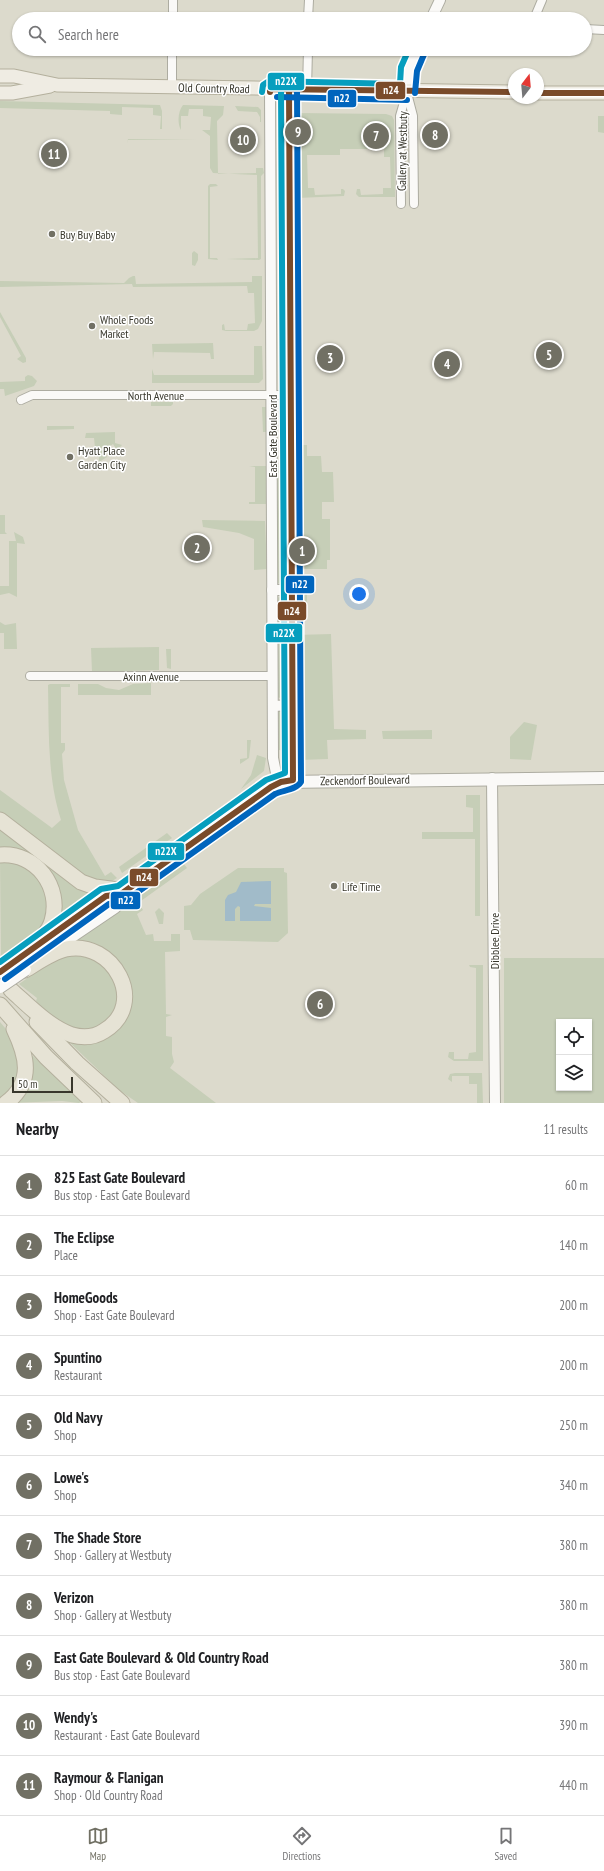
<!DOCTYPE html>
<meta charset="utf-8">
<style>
:root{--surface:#fff;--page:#f6f6f6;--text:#202124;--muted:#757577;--line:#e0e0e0;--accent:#717064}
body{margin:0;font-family:"PT Sans Narrow",sans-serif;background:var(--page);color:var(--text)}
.controls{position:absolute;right:12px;bottom:12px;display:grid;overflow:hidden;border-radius:0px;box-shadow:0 1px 3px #0004}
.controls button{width:36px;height:36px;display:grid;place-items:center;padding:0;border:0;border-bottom:1px solid var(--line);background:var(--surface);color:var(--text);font:20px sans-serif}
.compass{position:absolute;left:508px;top:68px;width:36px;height:36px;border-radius:50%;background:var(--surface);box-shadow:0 1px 3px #0004;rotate:16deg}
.scale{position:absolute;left:12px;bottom:10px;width:61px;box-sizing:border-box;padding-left:4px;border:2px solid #38372c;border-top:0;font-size:11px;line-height:14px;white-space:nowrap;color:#38372c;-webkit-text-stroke:3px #fff;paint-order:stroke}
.you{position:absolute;left:359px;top:594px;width:14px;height:14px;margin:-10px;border:3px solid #fff;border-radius:50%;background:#1a73e8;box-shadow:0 0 0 6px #1a73e833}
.badge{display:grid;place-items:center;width:26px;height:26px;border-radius:50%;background:var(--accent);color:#fff;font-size:13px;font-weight:700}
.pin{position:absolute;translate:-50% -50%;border:2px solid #fff;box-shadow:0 1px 4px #0006}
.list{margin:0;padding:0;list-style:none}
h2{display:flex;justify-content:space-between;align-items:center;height:52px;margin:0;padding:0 16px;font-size:17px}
h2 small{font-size:13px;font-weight:400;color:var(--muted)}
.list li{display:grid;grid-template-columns:26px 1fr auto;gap:12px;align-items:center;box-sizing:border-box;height:60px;padding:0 16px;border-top:1px solid var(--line)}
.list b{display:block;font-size:15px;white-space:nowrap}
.list p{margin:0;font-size:13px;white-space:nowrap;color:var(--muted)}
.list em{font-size:13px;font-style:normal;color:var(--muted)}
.icon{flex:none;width:22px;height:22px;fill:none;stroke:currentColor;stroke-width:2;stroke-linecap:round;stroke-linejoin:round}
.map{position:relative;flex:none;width:604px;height:1103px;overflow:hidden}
.search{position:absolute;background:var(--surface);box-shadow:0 1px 3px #0004;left:12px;right:12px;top:12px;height:44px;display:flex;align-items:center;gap:10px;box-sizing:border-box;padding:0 14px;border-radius:22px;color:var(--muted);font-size:15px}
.sheet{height:712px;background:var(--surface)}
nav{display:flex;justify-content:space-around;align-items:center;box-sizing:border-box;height:56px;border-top:1px solid var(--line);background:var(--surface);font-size:11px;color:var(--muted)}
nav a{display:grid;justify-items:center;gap:2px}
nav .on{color:var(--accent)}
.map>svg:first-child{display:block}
</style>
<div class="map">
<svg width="604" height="1103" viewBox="0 0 604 1103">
<rect width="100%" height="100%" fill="#dcdacc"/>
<g fill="#c6ceb7" fill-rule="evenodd">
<polygon points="0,101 160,105 162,111 162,129 160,129 161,116 153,115 153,108 122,107 122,115 110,114 110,111 0,108"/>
<path d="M183,105L224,106L223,115L217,121L218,174L256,173V168H263L264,173L261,176V259L259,260L227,259L258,258L257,175L213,173L210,168V136L202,130H210L211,117L203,116V109H189L188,116H181V130C177,123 178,111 183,105Z"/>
<polygon points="235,106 258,107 261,110 261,122 260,122 260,117 257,112 238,111"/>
<polygon points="278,111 280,111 281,197 279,197"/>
<polygon points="297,113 386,114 392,116 394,120 395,197 359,197 356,194 357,189 360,189 361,195 383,194 383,188 391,188 390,157 384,157 384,149 340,149 340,155 307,155 308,188 314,188 315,195 341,194 341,189 343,189 345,191 344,196 297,198"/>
<polygon points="598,116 604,116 604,133 598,132"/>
<polygon points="128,139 197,140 128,140 127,144"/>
<polygon points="210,184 216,184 218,186 210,187 210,258 217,258 218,260 208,259 208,186"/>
<rect x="280" y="210" width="1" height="52"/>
<polygon points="194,251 198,254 198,260 195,266 192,265 192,253"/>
<polygon points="133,276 135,276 136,284 252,282 252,276 262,276 262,321 258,329 254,331 226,331 222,330 222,325 224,324 225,330 247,330 248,324 255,323 254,293 248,293 247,286 133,287 132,284 0,287 0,281 124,283 129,278"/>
<rect x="280" y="277" width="2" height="46"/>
<polygon points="0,312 26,358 26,362 23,363 17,359 21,356 0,317"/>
<polygon points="213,343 214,359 211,359 210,353 154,352 153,359 152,344"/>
<polygon points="254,346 262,346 263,379 259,383 152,383 152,369 154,375 254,375"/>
<polygon points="280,351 282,351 283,386 281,387"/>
<polygon points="28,375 32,376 37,381 34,386 5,396 4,389 0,389 0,382 25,381 25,377"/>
<polygon points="151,402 173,402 173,404 171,406 151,406"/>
<polygon points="262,407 266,407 266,432 263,432"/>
<polygon points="47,426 74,426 74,429 47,430"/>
<polygon points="115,432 115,443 122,445 117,450 113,444 103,451 107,457 99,462 99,449 95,448 94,438 85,438 86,433"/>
<polygon points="292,445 307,445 307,456 321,456 322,472 333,472 334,502 322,502 322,519 330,519 330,560 327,560 327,569 293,569"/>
<polygon points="279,464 284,464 287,466 288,581 282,585 276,582 277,465"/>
<polygon points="249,466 267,466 267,504 249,504 249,502 255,502 255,467"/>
<polygon points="0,515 5,515 5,532 7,534 0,534"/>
<polygon points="202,520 265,521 267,569 254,570 254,539 239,533 203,527"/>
<polygon points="14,532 23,537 25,544 17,543 17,597 9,593 0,595 0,586 9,586 9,541 16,541"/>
<polygon points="301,572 307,576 307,614 303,617 297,614 298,575"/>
<polygon points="280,596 285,596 288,599 289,695 284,699 277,697 276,600"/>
<polygon points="0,622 5,625 16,623 17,649 4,649 4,633 0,633"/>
<polygon points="331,634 334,729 366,730 366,739 327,740 328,759 300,760 296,635"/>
<polygon points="159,647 159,670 92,672 91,648"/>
<polygon points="166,649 171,649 171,669 167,668"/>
<polygon points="151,683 151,695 78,695 78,684 98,684 106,688 119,690 133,684"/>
<path d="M50,684H70V687H61V743H65V750L62,754L64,780L78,830L105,876L111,872L117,878L109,883L84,879L0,814V790L52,828L61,820C47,776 49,731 48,685Z"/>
<path d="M280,710H284L289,715C289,726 293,745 284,751L279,750L278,746L277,713Z"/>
<polygon points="524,722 537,725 531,760 510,759 510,737"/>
<polygon points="432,730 432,739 383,739 382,731"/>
<polygon points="247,740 251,740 249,758 240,764 240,759 247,758"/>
<polygon points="257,755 266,758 264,771 241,789 251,775"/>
<polygon points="466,795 480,795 480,916 475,916 475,839 422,839 422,832 473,832 473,808 466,807"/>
<polygon points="0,824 95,892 97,895 58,923 54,881 0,850"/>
<polygon points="167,833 172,838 122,873 119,867"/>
<polygon points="0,858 18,860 49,889 46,923 33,940 13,954 11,952 1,959"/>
<polygon points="183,863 187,868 138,903 143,910 137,914 146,935 153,934 154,941 171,941 171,934 180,934 180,951 165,952 166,1014 172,1015 166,1017 166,1036 172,1037 172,1054 174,1062 170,1068 216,1103 138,1103 119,1090 63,1036 111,1030 128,987 79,943 78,938"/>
<polygon points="238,868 284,868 284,872 287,873 288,933 278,942 193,940 190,930 184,930 184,906 191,905 200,894"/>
<polygon points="159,908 164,913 163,924 159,924 155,912"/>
<polygon points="78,954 109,966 120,1001 109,1022 93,1030 80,1031 47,1015 36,1001 37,998 19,984 32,975 47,959"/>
<path d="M504,958H604V1103H504ZM559,1022H589V1088H559Z"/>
<polygon points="469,965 483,965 483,1061 454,1061 448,1057 449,1052 454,1052 454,1059 468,1059 469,1053 476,1052 476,968 470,967"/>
<polygon points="0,1022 11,1035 21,1056 14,1087 0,1100"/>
<polygon points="33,1056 82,1101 79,1103 62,1101 9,1103 30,1057"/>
<polygon points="455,1073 482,1073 483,1103 477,1103 477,1084 469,1084 469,1076 452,1076 452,1082 448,1079 450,1074"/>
</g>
<polygon fill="#a1bbc9" points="271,881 271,904 255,904 254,906 271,908 271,921 240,921 240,907 238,906 235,909 235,921 225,921 225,900 228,895 236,892 241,882"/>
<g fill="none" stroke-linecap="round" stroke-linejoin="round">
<g stroke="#adaca1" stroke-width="10">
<g id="minor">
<polyline points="173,19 173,0"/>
<polyline points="308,19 309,0"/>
<polyline points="534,19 542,0"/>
<polyline points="585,29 604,30"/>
<polyline points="172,88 172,49"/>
<polyline points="307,90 308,49"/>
<polyline points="407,93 413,116 414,204"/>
<polyline points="401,204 400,116 407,92"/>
<polyline points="21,400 32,395 291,395"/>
<polyline points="30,676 273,676"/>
</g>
</g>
<g stroke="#adaca1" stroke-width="12">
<g id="tertiary">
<polyline points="431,19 440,0"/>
<polyline points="270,89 273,758 278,783"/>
<polyline points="289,89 293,780"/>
<polyline points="407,92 409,69 418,49"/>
<polyline points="272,590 292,590"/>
<polyline points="273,706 293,705"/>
<polyline points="492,778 495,1103"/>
</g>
</g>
<g stroke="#adaca1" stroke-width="14">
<g id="secondary">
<polyline points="50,951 115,907 121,894"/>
<polyline points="0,972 106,896 121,894 271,787 281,782 604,778"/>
</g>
</g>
<g stroke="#b4b09d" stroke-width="15">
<g id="primary">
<polyline points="0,76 14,76 57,85 514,92"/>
<polyline points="0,93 12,93 50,86"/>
<polyline points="538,93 604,93"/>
</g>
</g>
<g stroke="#b4b09d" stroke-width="17">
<g id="motorway">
<polyline points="0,820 81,882 95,887 126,891"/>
<path d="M0,855C36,852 62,887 52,921C48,935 34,945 25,954"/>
<path d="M11,990C29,1006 49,1027 72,1035C83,1038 95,1037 104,1031C149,1004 113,939 66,949C52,952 37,963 25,970"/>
<polyline points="0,1005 46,1057 94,1103"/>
<polyline points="37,1022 77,1063 122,1103"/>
<path d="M6,1103C34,1082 27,1056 14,1029"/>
</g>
</g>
<use href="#minor" stroke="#faf9f7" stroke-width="8"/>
<use href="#tertiary" stroke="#faf9f7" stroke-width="10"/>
<use href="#secondary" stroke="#faf9f7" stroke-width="12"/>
<use href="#primary" stroke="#efece3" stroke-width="13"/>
<use href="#motorway" stroke="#e6e3d5" stroke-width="15"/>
<g stroke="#adaca1" stroke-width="14" stroke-linecap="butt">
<polyline id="secondary-bridge" points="0,987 25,970"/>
</g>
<use href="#secondary-bridge" stroke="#faf9f7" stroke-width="12"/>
<g stroke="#fff" stroke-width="9">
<g id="bus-1">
<polyline points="270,92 270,89 514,92"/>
<polyline points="538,93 604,93"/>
<polyline points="0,972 106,896 121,894 271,787 281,782 293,780 289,89"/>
</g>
</g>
<g stroke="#fff" stroke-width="9">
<g id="bus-2">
<polyline points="415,93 417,71 425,52"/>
<polyline points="277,97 407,100"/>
<path d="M5,979L109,904L125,901L275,794C283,790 296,790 301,782L297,89"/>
</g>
</g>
<g stroke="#fff" stroke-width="9">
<g id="bus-3">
<polyline points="262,92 263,85 269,81 400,84 401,67 409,49"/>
<polyline points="0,962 101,889 118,886 266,780 285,773 281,89"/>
</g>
</g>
<use href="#bus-1" stroke="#7a4b2a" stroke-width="6"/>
<use href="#bus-2" stroke="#0065bd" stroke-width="6"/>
<use href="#bus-3" stroke="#069ebe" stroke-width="6"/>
</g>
<g fill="#717064" stroke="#fff" stroke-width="1.5">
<circle cx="52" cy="234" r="4"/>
<circle cx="92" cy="326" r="4"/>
<circle cx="70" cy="457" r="4"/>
<circle cx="334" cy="886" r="4"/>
</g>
<g text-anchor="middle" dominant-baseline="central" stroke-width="3" stroke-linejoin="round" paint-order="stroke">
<g font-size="12" fill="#38372c" stroke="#fff">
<text transform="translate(214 88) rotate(1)">Old Country Road</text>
<text transform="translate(402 151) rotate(-89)">Gallery at Westbuty</text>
<text x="156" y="395">North Avenue</text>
<text transform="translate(272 436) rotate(-90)">East Gate Boulevard</text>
<text x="151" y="676">Axinn Avenue</text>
<text transform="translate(365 780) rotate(-1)">Zeckendorf Boulevard</text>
<text transform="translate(494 941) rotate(-90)">Dibblee Drive</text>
</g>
<g font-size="12" fill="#38372c" stroke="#fff" text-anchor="start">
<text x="60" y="234">Buy Buy Baby</text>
<text x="100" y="319">Whole Foods<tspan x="100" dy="14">Market</tspan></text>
<text x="78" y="450">Hyatt Place<tspan x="78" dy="14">Garden City</tspan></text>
<text x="342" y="886">Life Time</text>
</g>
</g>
<g stroke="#fff" stroke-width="1.5">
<rect x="267" y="72" width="38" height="19" rx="4" fill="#069ebe"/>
<rect x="375" y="81" width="31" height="19" rx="4" fill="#7a4b2a"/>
<rect x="327" y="89" width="30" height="19" rx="4" fill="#0065bd"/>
<rect x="285" y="575" width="30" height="19" rx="4" fill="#0065bd"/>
<rect x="277" y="601" width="30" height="20" rx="4" fill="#7a4b2a"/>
<rect x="265" y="623" width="38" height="20" rx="4" fill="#069ebe"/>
<rect x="147" y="842" width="38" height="19" rx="4" fill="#069ebe"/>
<rect x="129" y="868" width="30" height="19" rx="4" fill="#7a4b2a"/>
<rect x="110" y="891" width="31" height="19" rx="4" fill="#0065bd"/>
</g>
<g font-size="11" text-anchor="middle" font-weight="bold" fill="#fff">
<text x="286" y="85">n22X</text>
<text x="391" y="94">n24</text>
<text x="342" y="102">n22</text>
<text x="300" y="588">n22</text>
<text x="292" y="615">n24</text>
<text x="284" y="637">n22X</text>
<text x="166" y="855">n22X</text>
<text x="144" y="881">n24</text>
<text x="126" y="904">n22</text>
</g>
</svg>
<div class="controls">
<button><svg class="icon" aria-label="locate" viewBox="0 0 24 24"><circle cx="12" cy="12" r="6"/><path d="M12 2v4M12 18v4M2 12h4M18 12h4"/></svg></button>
<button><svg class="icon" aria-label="layers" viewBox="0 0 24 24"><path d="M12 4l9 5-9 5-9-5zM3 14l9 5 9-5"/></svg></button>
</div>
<svg class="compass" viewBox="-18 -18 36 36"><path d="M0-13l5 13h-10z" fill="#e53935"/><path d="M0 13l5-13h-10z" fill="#757577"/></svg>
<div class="scale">50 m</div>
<div class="you"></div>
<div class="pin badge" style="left:302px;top:551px">1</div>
<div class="pin badge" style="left:197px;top:548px">2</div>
<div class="pin badge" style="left:330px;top:358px">3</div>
<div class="pin badge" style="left:447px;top:364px">4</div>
<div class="pin badge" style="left:549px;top:355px">5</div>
<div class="pin badge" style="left:320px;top:1004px">6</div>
<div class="pin badge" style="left:376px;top:136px">7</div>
<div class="pin badge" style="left:435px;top:135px">8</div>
<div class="pin badge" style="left:298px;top:132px">9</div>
<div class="pin badge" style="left:243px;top:140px">10</div>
<div class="pin badge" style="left:54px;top:154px">11</div>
<div class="search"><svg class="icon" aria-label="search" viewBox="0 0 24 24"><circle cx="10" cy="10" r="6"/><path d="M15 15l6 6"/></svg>Search here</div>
</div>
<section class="sheet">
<h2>Nearby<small>11 results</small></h2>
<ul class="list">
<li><span class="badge">1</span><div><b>825 East Gate Boulevard</b><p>Bus stop · East Gate Boulevard</p></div><em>60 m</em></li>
<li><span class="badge">2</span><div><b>The Eclipse</b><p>Place</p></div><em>140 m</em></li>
<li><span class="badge">3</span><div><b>HomeGoods</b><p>Shop · East Gate Boulevard</p></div><em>200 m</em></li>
<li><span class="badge">4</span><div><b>Spuntino</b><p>Restaurant</p></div><em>200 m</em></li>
<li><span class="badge">5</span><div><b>Old Navy</b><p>Shop</p></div><em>250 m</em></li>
<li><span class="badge">6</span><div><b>Lowe's</b><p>Shop</p></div><em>340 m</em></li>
<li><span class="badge">7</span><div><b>The Shade Store</b><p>Shop · Gallery at Westbuty</p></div><em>380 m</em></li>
<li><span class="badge">8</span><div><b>Verizon</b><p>Shop · Gallery at Westbuty</p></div><em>380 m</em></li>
<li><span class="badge">9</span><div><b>East Gate Boulevard &amp; Old Country Road</b><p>Bus stop · East Gate Boulevard</p></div><em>380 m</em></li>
<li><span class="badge">10</span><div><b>Wendy's</b><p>Restaurant · East Gate Boulevard</p></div><em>390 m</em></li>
<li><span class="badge">11</span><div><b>Raymour &amp; Flanigan</b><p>Shop · Old Country Road</p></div><em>440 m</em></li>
</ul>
</section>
<nav>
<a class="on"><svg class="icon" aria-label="map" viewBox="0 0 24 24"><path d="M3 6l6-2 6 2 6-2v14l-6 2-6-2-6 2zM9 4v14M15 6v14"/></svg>Map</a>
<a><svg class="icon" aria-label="directions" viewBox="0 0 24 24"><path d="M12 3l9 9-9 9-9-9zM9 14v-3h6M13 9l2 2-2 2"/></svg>Directions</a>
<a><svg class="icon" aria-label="saved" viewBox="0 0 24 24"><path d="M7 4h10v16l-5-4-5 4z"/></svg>Saved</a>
</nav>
